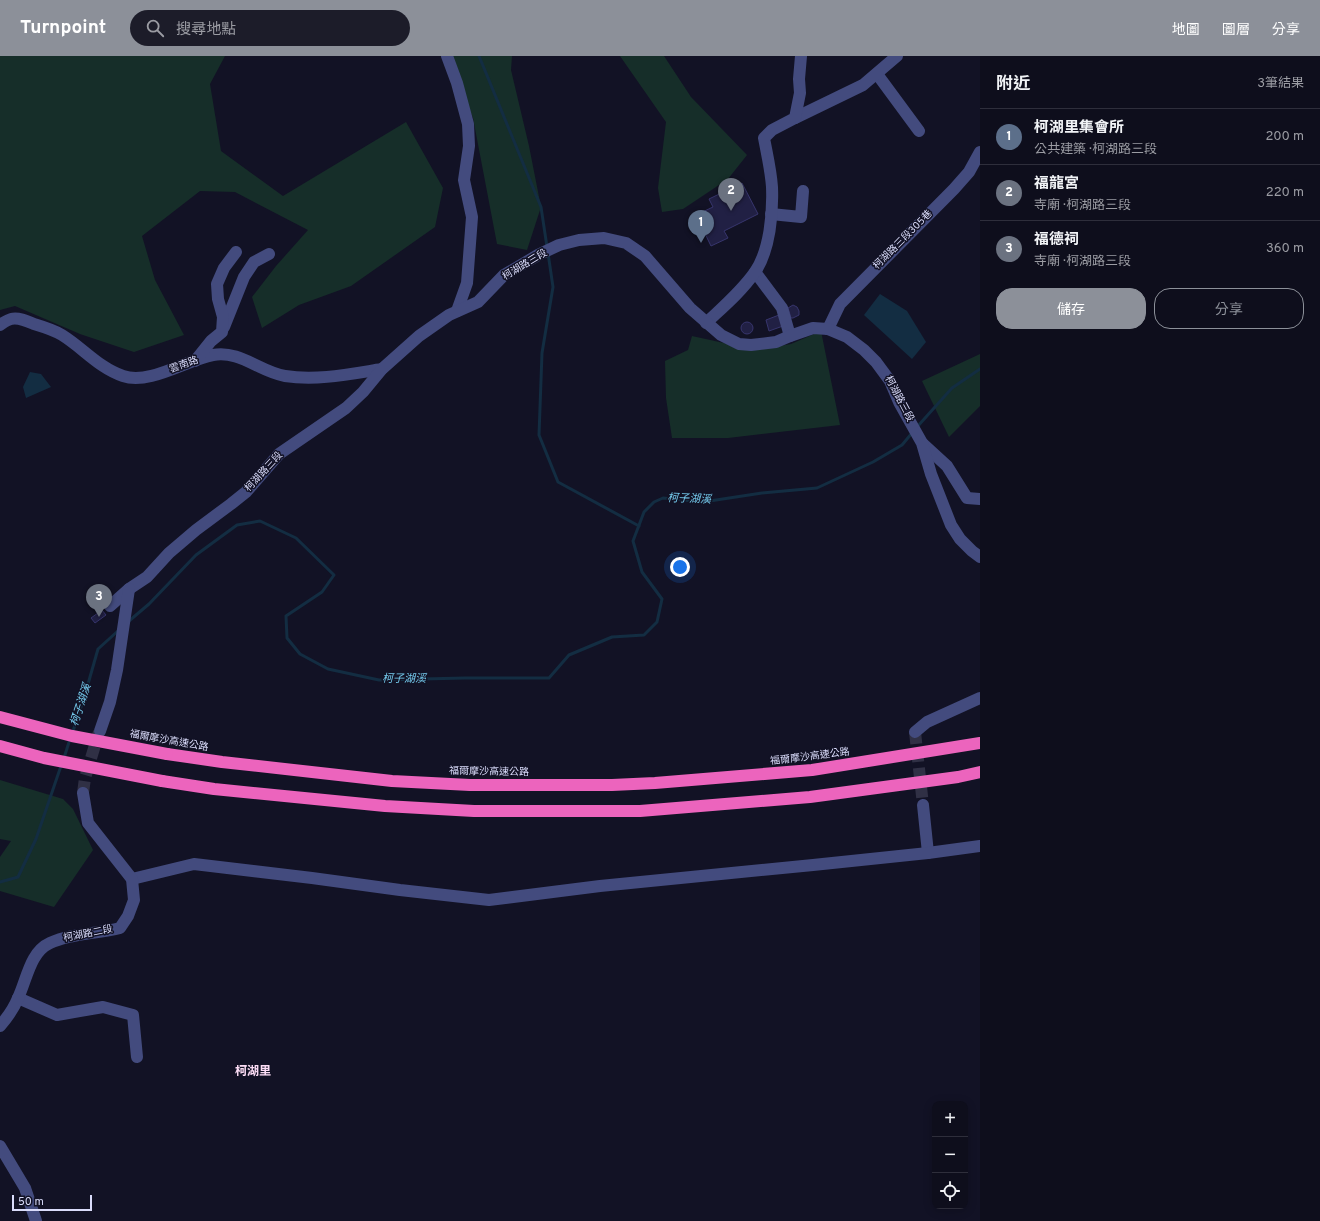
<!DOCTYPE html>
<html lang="zh-TW">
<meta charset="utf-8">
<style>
:root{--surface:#0e0e1c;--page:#1c1c29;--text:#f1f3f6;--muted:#9b9ca3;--line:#2e2e3b;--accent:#8c9099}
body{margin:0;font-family:Overpass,"Noto Sans TC",sans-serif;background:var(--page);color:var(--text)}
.controls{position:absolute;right:12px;bottom:12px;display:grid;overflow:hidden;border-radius:8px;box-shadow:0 2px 10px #0003}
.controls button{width:36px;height:36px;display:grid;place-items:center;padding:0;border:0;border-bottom:1px solid var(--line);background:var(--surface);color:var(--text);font:20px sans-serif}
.scale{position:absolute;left:12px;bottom:10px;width:80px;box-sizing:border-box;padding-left:4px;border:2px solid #dadcfb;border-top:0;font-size:11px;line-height:14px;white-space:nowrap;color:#dadcfb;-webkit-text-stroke:3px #121225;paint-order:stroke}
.you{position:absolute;left:680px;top:511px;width:14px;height:14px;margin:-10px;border:3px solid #fff;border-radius:50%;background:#1a73e8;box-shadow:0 0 0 6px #1a73e833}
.badge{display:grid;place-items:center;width:26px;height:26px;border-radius:50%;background:var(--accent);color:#fff;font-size:13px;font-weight:700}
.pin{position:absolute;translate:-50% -33px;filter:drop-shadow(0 1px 2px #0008)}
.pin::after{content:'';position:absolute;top:21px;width:14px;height:12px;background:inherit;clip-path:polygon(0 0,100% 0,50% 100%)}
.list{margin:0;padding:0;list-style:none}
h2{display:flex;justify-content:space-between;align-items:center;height:52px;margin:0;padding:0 16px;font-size:17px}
h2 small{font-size:13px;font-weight:400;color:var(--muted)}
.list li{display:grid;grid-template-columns:26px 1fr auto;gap:12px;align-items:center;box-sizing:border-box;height:56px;padding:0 16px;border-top:1px solid var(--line)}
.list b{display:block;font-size:15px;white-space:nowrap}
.list p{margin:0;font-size:13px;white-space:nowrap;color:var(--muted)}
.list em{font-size:13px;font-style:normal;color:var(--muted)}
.actions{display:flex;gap:8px;padding:12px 16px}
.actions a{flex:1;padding:9px 0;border:1px solid var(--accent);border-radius:16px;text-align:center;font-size:14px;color:var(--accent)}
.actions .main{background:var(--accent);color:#fff}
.icon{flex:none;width:22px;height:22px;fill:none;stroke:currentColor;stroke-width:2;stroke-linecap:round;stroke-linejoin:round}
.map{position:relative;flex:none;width:980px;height:1165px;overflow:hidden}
header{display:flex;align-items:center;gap:24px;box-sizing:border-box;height:56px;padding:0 20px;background:var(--accent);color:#fff}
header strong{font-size:19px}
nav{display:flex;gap:22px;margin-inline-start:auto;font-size:14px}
.search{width:280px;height:36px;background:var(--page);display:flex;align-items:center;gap:10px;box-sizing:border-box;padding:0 14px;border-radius:22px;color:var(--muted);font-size:15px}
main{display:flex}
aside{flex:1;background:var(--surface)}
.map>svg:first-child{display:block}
</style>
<header>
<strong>Turnpoint</strong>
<div class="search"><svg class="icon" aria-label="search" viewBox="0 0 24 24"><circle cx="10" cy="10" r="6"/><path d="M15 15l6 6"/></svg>搜尋地點</div>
<nav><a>地圖</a><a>圖層</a><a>分享</a></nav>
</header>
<main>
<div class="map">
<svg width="980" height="1165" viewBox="0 0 980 1165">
<rect width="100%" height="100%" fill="#121225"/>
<g fill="#162e29">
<polygon points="0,0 225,0 210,28 221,95 283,140 406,66 443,132 435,171 351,230 299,249 262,272 252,241 276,210 308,174 235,136 200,135 142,180 155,224 184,279 134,296 80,278 15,250 0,254"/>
<polygon points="448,0 512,0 511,14 529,90 541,151 527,194 497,188 473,62"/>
<polygon points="620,0 664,0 691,41 747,99 728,123 683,153 662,156 658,132 666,66"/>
<polygon points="821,275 840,369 728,382 672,382 666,342 665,305 688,294 692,280 733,289 762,293 791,288"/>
<polygon points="980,298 980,350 949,381 922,325"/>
<polygon points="0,724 63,743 73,753 93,794 54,851 0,835 0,801 11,785 0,783"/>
</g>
<g fill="#132d42">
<polygon points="880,238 907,255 926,286 912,303 864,259"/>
<polygon points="30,316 41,318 51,331 26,342 23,331"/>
</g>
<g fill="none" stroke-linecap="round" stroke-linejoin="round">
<g stroke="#132d42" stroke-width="3">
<polyline points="479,0 541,151 547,191"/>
<polyline points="548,197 553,231 542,297 539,379 558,426 639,470"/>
<polyline points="917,371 952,332 980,313"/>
<polyline points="129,565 149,548 196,499 237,469 260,465 296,482 334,519 322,536 286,560 287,582 300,598 328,613 379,624 465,622 549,622 569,599 612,581 644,579 657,566 662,543 642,516 633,485 644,456 654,446 663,442 703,446 762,437 817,432 873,406 902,389 912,377"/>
<polyline points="72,678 84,642 98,593 119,574"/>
<polyline points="64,702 70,683"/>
<polyline points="0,826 18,821 36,783 62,707"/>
</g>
</g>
<g fill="#212044" stroke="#37356d">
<polygon points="742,127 758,158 724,175 728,182 711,190 696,159 713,151 709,143"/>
<polygon points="793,249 797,251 799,255 799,259 793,262 791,262 788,252"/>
<polygon points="779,259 783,270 769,275 766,264"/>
<circle cx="747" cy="272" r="6"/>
<polygon points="102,554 106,559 95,567 91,562"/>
</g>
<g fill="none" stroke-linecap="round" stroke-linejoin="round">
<g stroke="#303045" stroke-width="12" stroke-dasharray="12 6" stroke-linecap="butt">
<polyline points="915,676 923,749"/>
<polyline points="83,737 85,722 99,676"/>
</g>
<g stroke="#434b7e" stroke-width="12">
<polyline points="447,0 457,27 468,68 469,90 464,124 472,161 467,227 457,255"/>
<polyline points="877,18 919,75"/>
<polyline points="795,62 863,29 897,0"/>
<polyline points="771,158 801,161 803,135"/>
<polyline points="755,216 782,252 790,280"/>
<path d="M706,267C723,251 741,236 755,216C770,194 773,157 772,131C771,115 767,98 764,82L772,74L795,62L800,37L799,23L801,0"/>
<path d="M0,269C3,267 7,264 11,263C18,261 27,265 34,268C44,271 54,274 62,279C83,292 99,312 123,320C150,329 186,304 213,299C240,294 260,316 285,320C317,325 350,318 382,313"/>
<polyline points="224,271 244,221 254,206 269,198"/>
<polyline points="828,273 840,248 954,133 969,116 980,96"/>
<polyline points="195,305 211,285 222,276 223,261 218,243 217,228 224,212 236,196"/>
<polyline points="923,388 947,410 967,442 980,443"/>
<polyline points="110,550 129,533 147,521 169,497 196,474 231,448 246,436 279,398 346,352 363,336 382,313 419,280 449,259 478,246 504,219 538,199 559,189 579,184 604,182 626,187 645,200 690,252 721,279 739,288 751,289 776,286 790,280 813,272 828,273 847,281 864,294 876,306 890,325 899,346 922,387 931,418 951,469 960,483 972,495 980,501"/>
<polyline points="100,675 110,646 117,614 129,533"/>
<polyline points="915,676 927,666 980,642"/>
<polyline points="923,749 928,797"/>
<polyline points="132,823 194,808 312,822 400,834 489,844 600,830 813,809 928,797 980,790"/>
<polyline points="18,942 57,959 103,951 133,959 137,1001"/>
<path d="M0,970C7,962 14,952 18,942C27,923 30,896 50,887C72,877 97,878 120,872L128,860L134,844L132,823L88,767L83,737"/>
<polyline points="0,1090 25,1132 36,1165"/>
</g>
<g stroke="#ec64bd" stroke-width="12">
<polyline points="167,698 222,706 392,725 470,729 612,729 655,727 812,714 980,687"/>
<polyline points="162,725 214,733 385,750 474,755 640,755 810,741 958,721 980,716"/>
</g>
<g stroke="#ec64bd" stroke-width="12">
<polyline points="0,661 72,680 167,698"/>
<polyline points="0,690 44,702 162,725"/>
</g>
</g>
<g text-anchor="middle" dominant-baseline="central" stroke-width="3" stroke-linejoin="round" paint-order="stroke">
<g font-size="10" fill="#dadcfb" stroke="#121225">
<text transform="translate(903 184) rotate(-45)">柯湖路三段305巷</text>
<text transform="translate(525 209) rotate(-31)">柯湖路三段</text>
<text transform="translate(184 309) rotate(-20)">雲南路</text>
<text transform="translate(899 343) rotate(62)">柯湖路三段</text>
<text transform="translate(264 416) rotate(-47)">柯湖路三段</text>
<text transform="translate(169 685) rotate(10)">福爾摩沙高速公路</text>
<text transform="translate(810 701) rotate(-7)">福爾摩沙高速公路</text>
<text transform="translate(489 716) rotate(1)">福爾摩沙高速公路</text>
<text transform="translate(88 878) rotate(-11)">柯湖路二段</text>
</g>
<g font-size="11" font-style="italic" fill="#75cbee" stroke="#121225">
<text transform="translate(689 443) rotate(2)">柯子湖溪</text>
<text x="404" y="623">柯子湖溪</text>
<text transform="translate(81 649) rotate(-72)">柯子湖溪</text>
</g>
<g font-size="12" font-weight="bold" fill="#fbdcf5" stroke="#121225">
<text x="253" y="1016">柯湖里</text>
</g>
</g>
</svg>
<div class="controls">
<button>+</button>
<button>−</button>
<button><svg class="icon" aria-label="locate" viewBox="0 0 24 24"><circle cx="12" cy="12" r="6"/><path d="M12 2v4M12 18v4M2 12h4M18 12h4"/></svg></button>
</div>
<div class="scale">50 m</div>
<div class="you"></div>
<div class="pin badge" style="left:701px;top:187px;background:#5c6f8a">1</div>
<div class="pin badge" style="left:731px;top:155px;background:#6b7280">2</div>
<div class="pin badge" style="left:99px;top:561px;background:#6b7280">3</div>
</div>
<aside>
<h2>附近<small>3筆結果</small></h2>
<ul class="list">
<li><span class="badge" style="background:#5c6f8a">1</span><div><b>柯湖里集會所</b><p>公共建築 · 柯湖路三段</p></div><em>200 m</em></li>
<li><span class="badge" style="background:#6b7280">2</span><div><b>福龍宮</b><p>寺廟 · 柯湖路三段</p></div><em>220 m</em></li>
<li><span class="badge" style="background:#6b7280">3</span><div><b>福德祠</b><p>寺廟 · 柯湖路三段</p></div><em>360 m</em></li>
</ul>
<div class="actions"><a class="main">儲存</a><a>分享</a></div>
</aside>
</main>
